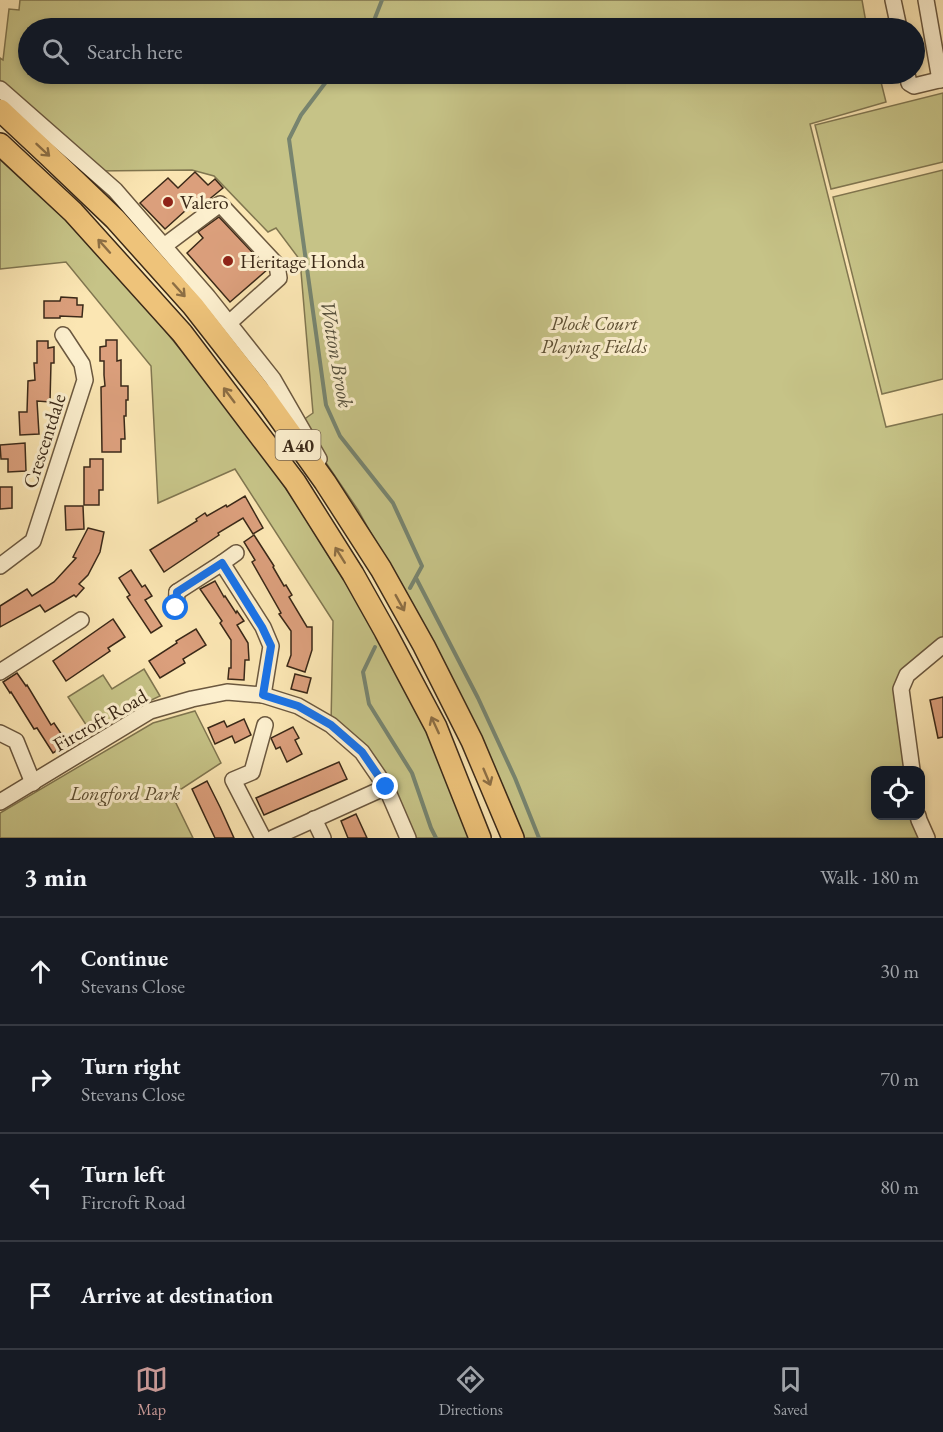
<!DOCTYPE html>
<meta charset="utf-8">
<style>
:root{--surface:#171b24;--page:#242831;--text:#f1f3f6;--muted:#9ea1a6;--line:#363941;--accent:#c59692}
body{margin:0;font-family:"EB Garamond",serif;background:var(--page);color:var(--text)}
.controls{position:absolute;right:18px;bottom:18px;display:grid;overflow:hidden;border-radius:12px;box-shadow:0 3px 9px #0003}
.controls button{width:54px;height:54px;display:grid;place-items:center;padding:0;border:0;border-bottom:2px solid var(--line);background:var(--surface);color:var(--text);font:30px sans-serif}
.stop{position:absolute;width:18px;height:18px;margin:-14px;border:4px solid #1a73e8;border-radius:50%;background:#fff}
.stop.end{background:#1a73e8;border-color:#fff;box-shadow:0 2px 6px #0008}
.list{margin:0;padding:0;list-style:none}
h2{display:flex;justify-content:space-between;align-items:center;height:78px;margin:0;padding:0 24px;font-size:26px}
h2 small{font-size:20px;font-weight:400;color:var(--muted)}
.list li{display:grid;grid-template-columns:39px 1fr auto;gap:18px;align-items:center;box-sizing:border-box;height:108px;padding:0 24px;border-top:2px solid var(--line)}
.list b{display:block;font-size:22px;white-space:nowrap}
.list p{margin:0;font-size:20px;white-space:nowrap;color:var(--muted)}
.list em{font-size:20px;font-style:normal;color:var(--muted)}
.icon{flex:none;width:33px;height:33px;fill:none;stroke:currentColor;stroke-width:2;stroke-linecap:round;stroke-linejoin:round}
.map{position:relative;flex:none;width:943px;height:838px;overflow:hidden}
.search{position:absolute;background:var(--surface);box-shadow:0 3px 9px #0003;left:18px;right:18px;top:18px;height:66px;display:flex;align-items:center;gap:15px;box-sizing:border-box;padding:0 21px;border-radius:33px;color:var(--muted);font-size:22px}
.sheet{height:510px;background:var(--surface)}
nav{display:flex;justify-content:space-around;align-items:center;box-sizing:border-box;height:84px;border-top:2px solid var(--line);background:var(--surface);font-size:16px;color:var(--muted)}
nav a{display:grid;justify-items:center;gap:3px}
nav .on{color:var(--accent)}
.map>svg:first-child{display:block}
</style>
<div class="map">
<svg width="943" height="838" viewBox="0 0 943 838">
<rect width="100%" height="100%" fill="#fbe6b3"/>
<filter id="stains"><feTurbulence type="fractalNoise" baseFrequency=".00333" numOctaves="4"/><feColorMatrix values="0 0 0 0 .2 0 0 0 0 .09 0 0 0 0 .02 0 0 0 .5 -.17"/></filter>
<radialGradient id="worn" r=".72"><stop offset=".6" stop-color="#630" stop-opacity="0"/><stop offset="1" stop-color="#630" stop-opacity=".3"/></radialGradient>
<g fill="#c6c387" stroke="#807650" stroke-width="1.5">
<polygon points="20,0 862,0 867,28 28,28 28,74 879,74 886,102 810,124 886,427 943,414 943,645 907,675 912,770 876,770 876,816 918,816 927,838 513,838 446,669 358,510 299,423 313,413 300,260 276,228 268,232 214,176 192,170 93,171 0,89 0,58 3,60 9,9 19,10"/>
<polygon points="943,93 943,162 831,189 815,125"/>
<polygon points="0,157 62,216 145,306 237,419 294,500 380,638 480,838 408,838 386,787 331,725 333,621 235,469 158,503 151,366 66,262 0,269"/>
<polygon points="943,170 943,379 882,394 833,197"/>
<polygon points="144,669 160,696 141,705 92,734 68,697 103,675 112,689"/>
<polygon points="195,711 221,763 172,795 193,838 0,838 0,813 153,723"/>
</g>
<g fill="none" stroke-linecap="round" stroke-linejoin="round">
<g stroke="#77846f" stroke-width="4">
<polyline points="369,28 373,23 382,0"/>
<polyline points="332,74 301,115 289,139 326,405 340,436 393,503 422,566 410,588"/>
<polyline points="416,578 478,698 515,778 539,838"/>
<polyline points="375,647 363,672 369,704 412,773 431,828 436,838"/>
</g>
</g>
<g fill="#db9f7c" stroke="#3b2918" stroke-width="1.5">
<polygon points="195,172 208,185 215,179 223,188 201,206 196,201 165,229 140,203 168,178 178,188"/>
<polygon points="219,217 268,269 230,302 187,253 203,238 198,232"/>
<polygon points="61,297 77,298 77,305 83,305 82,317 60,316 60,318 44,318 44,301 60,301"/>
<polygon points="106,340 117,340 117,361 121,360 121,386 128,386 128,400 126,400 126,416 124,416 125,439 121,439 121,452 102,452 101,387 105,386 104,375 104,361 100,361 100,347 106,346"/>
<polygon points="37,341 48,341 48,348 54,347 54,363 51,363 50,402 37,401 39,434 20,435 19,412 27,412 28,381 35,380 34,363 37,363"/>
<polygon points="25,443 26,471 8,472 8,459 1,459 0,445"/>
<polygon points="90,459 103,459 103,490 99,490 99,505 84,505 84,467 90,467"/>
<polygon points="0,487 12,487 12,508 0,509"/>
<polygon points="245,496 263,528 253,534 243,518 218,533 219,535 164,572 150,550 197,521 196,519 205,513 207,516 226,505 227,507"/>
<polygon points="65,506 83,506 84,529 66,530"/>
<polygon points="88,528 104,532 100,552 88,575 79,584 84,588 76,597 74,595 45,612 40,605 0,627 0,606 27,589 32,596 54,582 76,558 73,557"/>
<polygon points="254,535 274,566 273,567 284,586 286,585 292,595 289,597 307,627 312,627 312,650 305,672 287,666 291,655 291,631 279,614 281,613 252,562 255,560 244,542"/>
<polygon points="131,570 142,587 145,585 152,596 145,600 162,626 151,633 127,597 130,595 119,578"/>
<polygon points="215,581 224,597 225,596 236,613 237,611 244,621 237,625 248,643 249,660 245,660 244,680 228,679 229,668 231,668 231,640 220,623 222,621 200,589"/>
<polygon points="113,619 125,637 108,648 110,651 66,681 53,661"/>
<polygon points="196,629 206,645 183,659 185,663 160,678 149,661 177,643 176,641"/>
<polygon points="17,673 26,686 27,685 51,725 54,723 68,744 53,753 37,728 34,729 11,692 10,693 3,682"/>
<polygon points="295,674 311,678 307,693 291,689"/>
<polygon points="943,697 943,737 938,738 930,700"/>
<polygon points="244,719 251,735 235,743 232,736 215,744 208,728 224,721 227,727"/>
<polygon points="293,727 299,738 295,740 302,754 287,762 280,747 276,749 271,738"/>
<polygon points="339,762 347,779 264,815 256,798"/>
<polygon points="207,781 220,807 234,838 215,838 192,789"/>
<polygon points="356,814 367,838 348,838 341,821"/>
</g>
<g fill="none" stroke-linecap="round" stroke-linejoin="round">
<g stroke="#6b583f" stroke-width="18">
<g id="minor">
<polyline points="893,0 899,28"/>
<polyline points="926,0 940,80"/>
<polyline points="907,74 909,83 914,86 943,79"/>
<polyline points="0,89 115,190 208,297 273,379 319,459"/>
<polyline points="164,246 220,204 277,265 279,278 229,323"/>
<polyline points="222,563 236,553"/>
<polyline points="0,566 33,541 85,380 82,364 63,335"/>
<polyline points="177,592 222,563 263,627 271,646 263,695"/>
<polyline points="176,608 177,592"/>
<polyline points="0,672 81,620"/>
<polyline points="0,733 16,741 33,783"/>
<polyline points="912,770 901,689 907,675 943,645"/>
<polyline points="0,802 150,711 192,699 227,692 263,695 298,706 331,725 362,752 386,787 408,838"/>
<polyline points="918,816 919,820 927,838"/>
<polyline points="314,819 323,838"/>
<polyline points="263,838 233,780 252,772 265,725"/>
<polyline points="273,838 386,787"/>
</g>
</g>
<g stroke="#3b2918" stroke-width="24">
<g id="highway">
<polyline points="0,110 47,154 115,219 193,306 265,398 325,482 381,569 424,646 472,741 513,838"/>
<polyline points="0,144 73,212 182,333 295,482 353,574 385,631 436,727 480,838"/>
</g>
</g>
<use href="#minor" stroke="#fcefce" stroke-width="15"/>
<use href="#highway" stroke="#eec37a" stroke-width="21"/>
</g>
<defs><path id="oneway-shaft" d="M-6 0H5M1.5-3L5.5 0L1.5 3" fill="none" stroke-width="1.6" stroke-linecap="round" stroke-linejoin="round" transform="scale(1.5)"/></defs>
<g stroke="#8c6e44">
<use href="#oneway-shaft" transform="translate(43 150) rotate(43)"/>
<use href="#oneway-shaft" transform="translate(104 246) rotate(-132)"/>
<use href="#oneway-shaft" transform="translate(179 290) rotate(48)"/>
<use href="#oneway-shaft" transform="translate(229 395) rotate(-127)"/>
<use href="#oneway-shaft" transform="translate(340 555) rotate(-122)"/>
<use href="#oneway-shaft" transform="translate(400 603) rotate(61)"/>
<use href="#oneway-shaft" transform="translate(435 725) rotate(-115)"/>
<use href="#oneway-shaft" transform="translate(487 777) rotate(67)"/>
</g>
<g fill="none" stroke-linecap="round" stroke-linejoin="round">
<polyline stroke="#1a73e8" stroke-width="8" points="176,608 177,592 222,563 262,627 271,646 263,695 298,706 331,725 362,752 386,787"/>
</g>
<g fill="#8f2418" stroke="#fcefce" stroke-width="2">
<circle cx="168" cy="202" r="6"/>
<circle cx="228" cy="261" r="6"/>
</g>
<g text-anchor="middle" dominant-baseline="central" stroke-width="6" stroke-linejoin="round" paint-order="stroke">
<rect fill="#fcefce" stroke="#75644f" stroke-width="1.5" x="275.5" y="430" width="45" height="30" rx="4.5"/>
<g font-size="18" font-weight="bold" fill="#3b2918">
<text x="298" y="445">A40</text>
</g>
<g font-size="20" fill="#3b2918" stroke="#fcefce" text-anchor="start">
<text x="180" y="202">Valero</text>
<text x="240" y="261">Heritage Honda</text>
</g>
<g font-size="20" font-style="italic" fill="#5e5034" stroke="#fcefce">
<text x="594" y="323">Plock Court<tspan x="594" dy="23">Playing Fields</tspan></text>
<text x="125" y="793">Longford Park</text>
</g>
<g font-size="20" fill="#3b2918" stroke="#fcefce">
<text transform="translate(44 441) rotate(-72)">Crescentdale</text>
<text transform="translate(100 720) rotate(-30)">Fircroft Road</text>
</g>
<g font-size="21" font-style="italic" fill="#544f3c" stroke="#fcefce">
<text transform="translate(337 354) rotate(80)">Wotton Brook</text>
</g>
</g>
<rect width="100%" height="100%" filter="url(#stains)"/>
<rect width="100%" height="100%" fill="url(#worn)"/>
</svg>
<div class="controls">
<button><svg class="icon" aria-label="locate" viewBox="0 0 24 24"><circle cx="12" cy="12" r="6"/><path d="M12 2v4M12 18v4M2 12h4M18 12h4"/></svg></button>
</div>
<div class="stop" style="left:176px;top:608px"></div>
<div class="stop end" style="left:386px;top:787px"></div>
<div class="search"><svg class="icon" aria-label="search" viewBox="0 0 24 24"><circle cx="10" cy="10" r="6"/><path d="M15 15l6 6"/></svg>Search here</div>
</div>
<section class="sheet">
<h2>3 min<small>Walk · 180 m</small></h2>
<ul class="list">
<li><svg class="icon" aria-label="ahead" viewBox="0 0 24 24"><path d="M12 20V5M6 11l6-6 6 6"/></svg><div><b>Continue</b><p>Stevans Close</p></div><em>30 m</em></li>
<li><svg class="icon" aria-label="right" viewBox="0 0 24 24"><path d="M7 20v-9h11M14 6l5 5-5 5"/></svg><div><b>Turn right</b><p>Stevans Close</p></div><em>70 m</em></li>
<li><svg class="icon" aria-label="left" viewBox="0 0 24 24"><path d="M17 20v-9H6M10 6l-5 5 5 5"/></svg><div><b>Turn left</b><p>Fircroft Road</p></div><em>80 m</em></li>
<li><svg class="icon" aria-label="arrive" viewBox="0 0 24 24"><path d="M6 21V4h12l-3 4 3 4H6"/></svg><div><b>Arrive at destination</b></div></li>
</ul>
</section>
<nav>
<a class="on"><svg class="icon" aria-label="map" viewBox="0 0 24 24"><path d="M3 6l6-2 6 2 6-2v14l-6 2-6-2-6 2zM9 4v14M15 6v14"/></svg>Map</a>
<a><svg class="icon" aria-label="directions" viewBox="0 0 24 24"><path d="M12 3l9 9-9 9-9-9zM9 14v-3h6M13 9l2 2-2 2"/></svg>Directions</a>
<a><svg class="icon" aria-label="saved" viewBox="0 0 24 24"><path d="M7 4h10v16l-5-4-5 4z"/></svg>Saved</a>
</nav>
